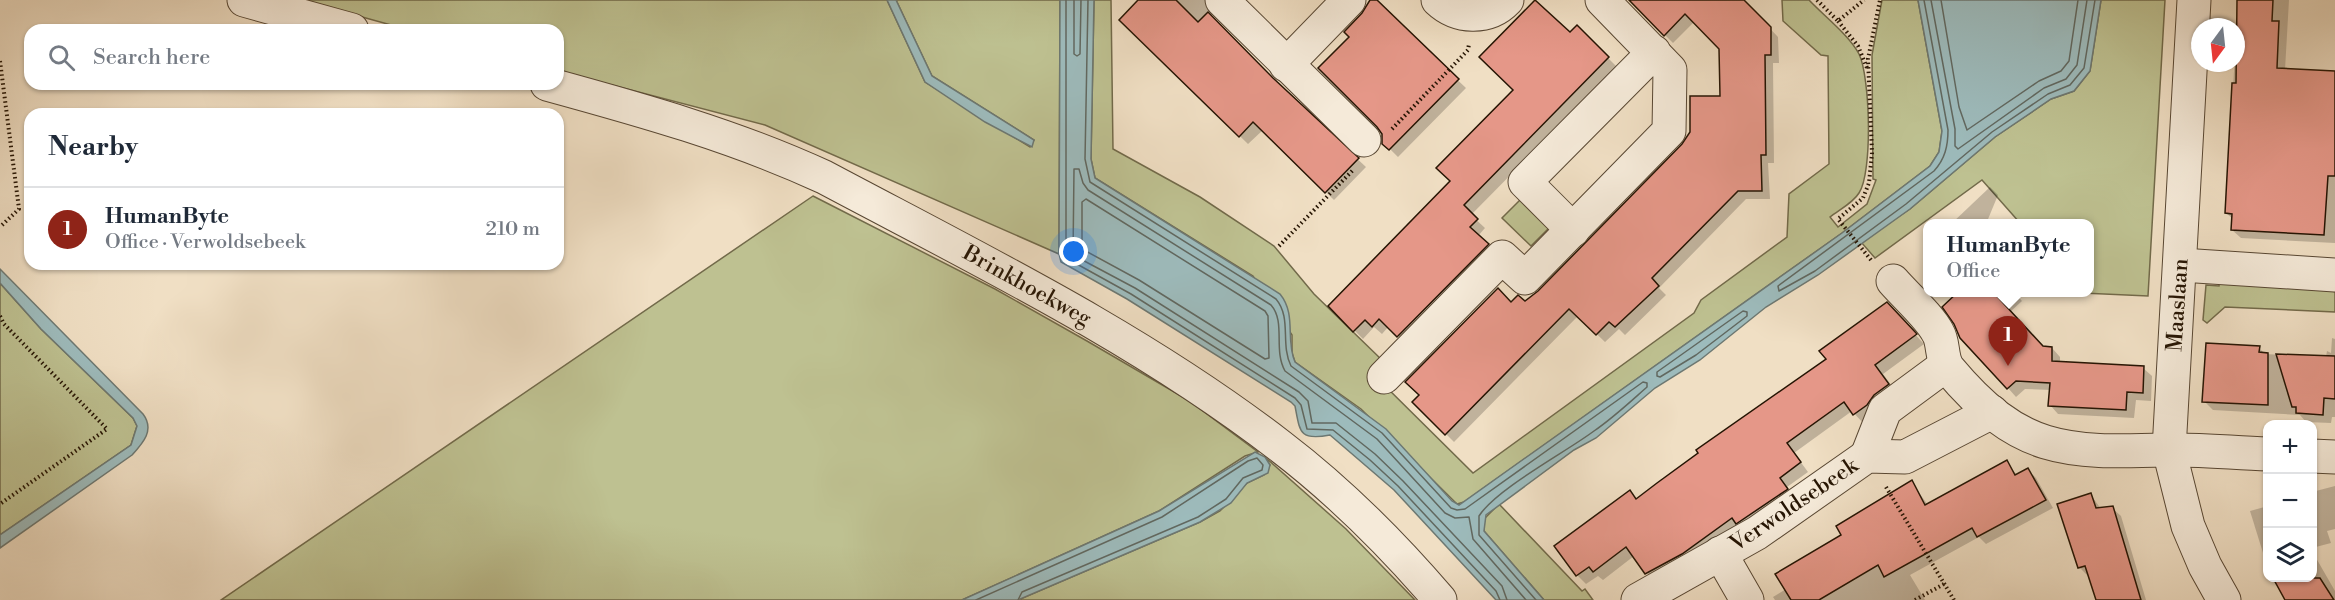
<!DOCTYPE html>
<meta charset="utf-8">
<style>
:root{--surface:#fff;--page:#f2f2f3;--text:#1f2937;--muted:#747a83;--line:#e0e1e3;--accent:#8f2418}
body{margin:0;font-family:"Libre Bodoni",serif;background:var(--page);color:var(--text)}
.controls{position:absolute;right:18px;bottom:18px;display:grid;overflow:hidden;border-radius:12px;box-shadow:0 2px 4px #0004}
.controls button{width:54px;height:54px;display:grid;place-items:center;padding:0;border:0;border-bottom:2px solid var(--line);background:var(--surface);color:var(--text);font:30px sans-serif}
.compass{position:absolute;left:2191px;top:18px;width:54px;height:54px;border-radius:50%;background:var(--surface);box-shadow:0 2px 4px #0004;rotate:195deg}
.you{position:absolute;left:1074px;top:252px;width:21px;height:21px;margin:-15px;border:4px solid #fff;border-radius:50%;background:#1a73e8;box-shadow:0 0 0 9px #1a73e833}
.badge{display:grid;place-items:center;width:39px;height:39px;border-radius:50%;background:var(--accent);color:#fff;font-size:20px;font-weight:700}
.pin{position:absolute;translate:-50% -50px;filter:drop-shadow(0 2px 3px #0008)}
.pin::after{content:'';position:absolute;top:32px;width:21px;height:18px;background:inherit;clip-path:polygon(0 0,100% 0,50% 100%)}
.popup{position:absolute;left:1923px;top:219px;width:171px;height:78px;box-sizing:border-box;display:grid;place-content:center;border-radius:12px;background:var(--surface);filter:drop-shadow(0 2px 4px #0005);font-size:20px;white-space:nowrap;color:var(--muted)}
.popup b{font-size:22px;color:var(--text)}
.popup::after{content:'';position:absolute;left:50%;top:100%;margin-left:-12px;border:12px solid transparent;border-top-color:var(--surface)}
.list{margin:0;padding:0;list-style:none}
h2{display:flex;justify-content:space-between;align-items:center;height:78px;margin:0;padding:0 24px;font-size:26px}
h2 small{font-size:20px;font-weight:400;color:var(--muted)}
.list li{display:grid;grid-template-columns:39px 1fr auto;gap:18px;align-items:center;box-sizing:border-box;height:84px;padding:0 24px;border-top:2px solid var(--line)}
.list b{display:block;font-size:22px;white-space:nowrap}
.list p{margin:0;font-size:20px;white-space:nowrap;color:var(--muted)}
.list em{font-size:20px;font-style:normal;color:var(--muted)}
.icon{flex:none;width:33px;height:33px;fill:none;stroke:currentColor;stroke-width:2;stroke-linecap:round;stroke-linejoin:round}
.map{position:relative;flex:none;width:2335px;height:600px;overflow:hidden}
.search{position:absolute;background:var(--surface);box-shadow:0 2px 4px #0004;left:24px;top:24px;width:540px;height:66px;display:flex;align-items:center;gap:15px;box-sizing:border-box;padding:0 21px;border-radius:18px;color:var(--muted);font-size:22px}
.panel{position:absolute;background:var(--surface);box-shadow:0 2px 4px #0004;left:24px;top:108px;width:540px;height:162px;border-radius:18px}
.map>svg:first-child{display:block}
</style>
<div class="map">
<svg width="2335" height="600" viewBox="0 0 2335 600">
<rect width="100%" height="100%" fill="#f0dfc4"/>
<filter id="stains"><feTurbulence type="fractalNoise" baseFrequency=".00333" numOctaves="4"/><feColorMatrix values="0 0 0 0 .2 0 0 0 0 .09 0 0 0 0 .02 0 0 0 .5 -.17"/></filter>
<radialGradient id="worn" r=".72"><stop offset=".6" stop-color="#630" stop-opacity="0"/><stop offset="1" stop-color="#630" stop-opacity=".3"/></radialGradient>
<g fill="#bec191" stroke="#726a4a" stroke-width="1.5">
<polygon points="301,0 887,0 925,82 1030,147 1034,140 932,76 896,0 1060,0 1059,254 765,125 558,71 558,30 409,30"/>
<path d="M1094,0H1111L1113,149L1200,197L1274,246L1314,294L1384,362L1373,374L1473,473L1694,313L1701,300L1787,237L1789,194L1829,164L1828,56L1821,55L1783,21L1782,0H1809C1824,16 1849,35 1859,54C1870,76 1873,172 1859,193C1853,203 1839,210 1830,217L1838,227L1867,204L1876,180L1873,179L1872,55L1882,0H1918L1942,131L1939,152L1930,166L1842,233L1464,502L1457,504L1361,409L1295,362L1292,353V335L1253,276L1095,178L1091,159Z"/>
<polygon points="2101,0 2165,0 2148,296 2082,293 2089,292 2089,224 2020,223 1982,180 1875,258 1861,242 1910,209 1995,137 2051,99 2074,91 2090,71"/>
<polygon points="813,196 995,289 1087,341 1188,400 1258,452 1245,456 1159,511 962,600 221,600"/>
<polygon points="1522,198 1550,227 1531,246 1502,218"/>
<polygon points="2220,278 2317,283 2335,292 2335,312 2225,307 2207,323 2203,320 2206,285 2219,286"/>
<polygon points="0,283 41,329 133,418 137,426 131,445 0,535"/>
<polygon points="1265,457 1346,529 1415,600 1018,600 1200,522 1220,511 1247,483 1264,475 1270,465"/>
<polygon points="1499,504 1582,591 1585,589 1593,600 1544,600 1484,531 1484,519"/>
</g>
<g fill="#9dbbbc" stroke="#6d7872" stroke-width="1.5">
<polygon points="887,0 896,0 932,76 1034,140 1032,147 985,122 925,82"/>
<path d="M1060,0H1094L1091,159L1095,178L1280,294C1297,315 1285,339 1295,362L1386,429L1452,501L1459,505L1842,233L1930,166L1939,152L1942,131L1918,0H2101L2090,71L2074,91L2051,99L1995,137L1910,209L1818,275L1766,307L1700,360L1655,388L1596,438L1574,450L1486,515L1484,531L1544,600H1496L1394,490L1330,435C1299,441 1300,432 1295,406L1291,402L1127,299L1061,262L1059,254Z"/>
<path d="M0,269L143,414C155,430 143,443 132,455L0,548V535L131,445L137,426L133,418L41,329L0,283Z"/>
<polygon points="1255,452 1265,457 1270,465 1268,473 1247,483 1231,503 1200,522 1018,600 962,600 1159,511"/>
</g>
<g fill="#0003">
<polygon points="1140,0 1214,0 1212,16 1276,83 1366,167 1334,200 1263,130 1248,144 1121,20"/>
<polygon points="1373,0 1466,88 1398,157 1384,143 1383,134 1351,37 1346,32"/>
<polygon points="1630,0 1743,0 1778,37 1779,63 1773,63 1774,163 1768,163 1770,199 1746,199 1659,288 1666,295 1625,335 1619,329 1605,342 1578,316 1454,442 1414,402 1511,304 1525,302 1539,292 1684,145 1721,98 1721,48 1694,22 1673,43"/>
<polygon points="2238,0 2289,0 2285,70 2335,74 2335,243 2241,238 2232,230 2233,219 2226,213"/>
<polygon points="1577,27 1617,67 1471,215 1485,228 1478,236 1496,253 1406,344 1389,326 1382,334 1374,327 1363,339 1330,306 1452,181"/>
<polygon points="1990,187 1998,195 1986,224 1951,224"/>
<polygon points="1957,292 2014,292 2022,301 2010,312 2043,348 2052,348 2060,357 2060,363 2143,368 2152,376 2151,401 2136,400 2134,418 2058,414 2050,405 2051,390 2025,389 2016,397 2008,388"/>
<polygon points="1895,313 1924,344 1883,374 1897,393 1863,423 1852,411 1794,453 1808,472 1787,487 1795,498 1655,582 1634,556 1603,580 1598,576 1586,584 1578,576 1556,546 1630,492 1637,500"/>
<polygon points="2332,338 2335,339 2335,417 2332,417 2331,423 2306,422 2300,415 2213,410 2204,401 2259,348 2265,354 2326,357 2327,351 2331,353"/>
<polygon points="2006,462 2017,475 2028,470 2036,478 2053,508 1986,544 1979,537 1910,575 1925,600 1775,600 1773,597 1786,589 1843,535 1911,482 1928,505"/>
<polygon points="2335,486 2335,529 2327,531 2331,543 2312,548 2312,492"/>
<polygon points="2091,495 2101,509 2112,508 2121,516 2146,600 2097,600 2088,576 2080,568 2059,505"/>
<polygon points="2268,506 2268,569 2250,511"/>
<polygon points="2312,551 2335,591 2335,600 2287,600 2275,578 2312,578"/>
</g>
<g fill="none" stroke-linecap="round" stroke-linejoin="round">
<g stroke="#616860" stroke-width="1.5">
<polyline points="1066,0 1066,258 1131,294 1295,398 1301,405 1307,429 1333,430 1370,460 1398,486 1496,591 1500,600"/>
<polyline points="1074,0 1074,54 1077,56 1080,54 1081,0"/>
<path d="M1088,0L1085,159L1090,182L1276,299C1292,318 1280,344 1291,366L1382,433L1451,508L1457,510L1465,509L1643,382L1647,383V387C1630,402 1613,418 1594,431C1566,452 1496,489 1479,516V535L1536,600"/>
<path d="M1924,0L1948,130C1948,146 1945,159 1934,171L1778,286L1779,291L1815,271L1906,204L1992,132L2048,94L2070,85L2084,68L2095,0"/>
<polyline points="1931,0 1955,129 1955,146 1958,149 2044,88 2066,79 2077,65 2087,0"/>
<polyline points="1941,0 1959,107 1967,130 2039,81 2061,71 2069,61 2078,0"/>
<polygon points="1086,199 1265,311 1268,316 1269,358 1265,359 1139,280 1082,249 1082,202"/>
<polygon points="1743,311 1747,312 1747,316 1696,355 1660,377 1657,376 1657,372"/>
<polyline points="976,600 1162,517 1248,461 1257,458 1263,465 1262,470 1243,478 1226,499 1198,517 1022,592 1018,600"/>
<path d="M1507,600L1502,586L1403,481L1375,454L1336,423H1312L1308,401L1299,392L1135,288L1073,255L1074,169H1079L1083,183L1088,190L1271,305C1286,322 1273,350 1285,371L1377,439L1445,513L1455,518L1469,517L1473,539L1526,600"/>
</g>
</g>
<g fill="#e59788" stroke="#251403" stroke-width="1.5">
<polygon points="1138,0 1176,0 1198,22 1208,12 1273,78 1359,158 1325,193 1253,122 1239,137 1119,20"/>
<polygon points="1370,0 1377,0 1459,79 1389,150 1382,144 1382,134 1377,127 1318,68 1349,37 1344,32 1362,13"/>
<polygon points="1535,0 1570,32 1577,25 1609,57 1464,205 1478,219 1470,227 1489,244 1397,337 1379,319 1372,327 1365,320 1353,332 1328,306 1450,181 1436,168 1513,90 1479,57"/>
<polygon points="1629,0 1744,0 1771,27 1771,55 1765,55 1766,155 1761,155 1762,191 1738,191 1652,278 1659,286 1615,327 1609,322 1596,335 1569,309 1445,435 1412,402 1419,395 1405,382 1498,288 1511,302 1518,295 1525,301 1538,291 1682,144 1690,132 1690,96 1720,96 1719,49 1685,14 1664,36"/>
<polygon points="2237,0 2273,0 2272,21 2279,21 2277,68 2335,71 2335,176 2328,176 2324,235 2231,230 2232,214 2225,213 2232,83 2236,83"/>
<polygon points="1958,292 1993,292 2043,346 2052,347 2052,361 2144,366 2143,393 2127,392 2126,410 2048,406 2050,383 2016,381 2007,389 1960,338 1954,324 1942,307"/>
<polygon points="1887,302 1917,334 1875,365 1889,384 1874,395 1867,405 1853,415 1844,402 1787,443 1801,462 1780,478 1788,489 1736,524 1732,518 1682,554 1645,574 1626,547 1593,572 1589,567 1576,576 1554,546 1630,490 1636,499 1657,483 1698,453 1696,450 1826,359 1819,351"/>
<polygon points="2206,343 2260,346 2259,352 2268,353 2268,405 2202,402"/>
<polygon points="2276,354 2335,356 2335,399 2324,398 2323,415 2296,413 2296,407 2292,407"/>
<polygon points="2007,460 2015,475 2028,468 2046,500 1977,537 1972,528 1884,577 1878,565 1819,600 1791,600 1775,574 1841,535 1836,526 1912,480 1925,505"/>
<polygon points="2091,493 2096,508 2113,506 2141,600 2096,600 2085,566 2078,568 2057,504"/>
<polygon points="2273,578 2320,578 2334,600 2285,600"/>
</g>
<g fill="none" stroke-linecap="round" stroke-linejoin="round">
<g stroke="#584733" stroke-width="35">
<g id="minor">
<polyline points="244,0 352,30"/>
<polyline points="1222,0 1364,140"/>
<path d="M1438,0C1457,18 1488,20 1507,0"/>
<polyline points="2194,0 2169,450 2188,526 2205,566 2224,600"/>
<polyline points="1286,65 1349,0"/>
<path d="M547,84C642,110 735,136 824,177C980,260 1140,338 1280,446C1339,491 1392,544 1440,600"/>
<polyline points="1573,230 1525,182 1654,52"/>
<polyline points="2181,265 2335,275"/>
<path d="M1893,281C1906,296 1930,317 1938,333C1944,343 1941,358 1948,368C2019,453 2064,453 2167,450C2200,449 2234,453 2268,454"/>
<polyline points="1384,377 1502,257 1525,278 1669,131 1670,70 1602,0"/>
<polyline points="1867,456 1885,410 1946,365"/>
<polyline points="2312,456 2335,457"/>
<polyline points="1720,553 1747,600"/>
<polyline points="1638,600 1757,533 1867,456 1905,457 1992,412"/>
</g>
</g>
<g stroke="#251403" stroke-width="4" stroke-dasharray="1.5 3" stroke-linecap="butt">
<polyline points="1817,0 1838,21 1864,0"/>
<polyline points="1838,21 1858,46 1867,68"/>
<polyline points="0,61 19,209 0,227"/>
<polyline points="1392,129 1468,50 1469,44"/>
<polyline points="1279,246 1354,169"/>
<polyline points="1871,260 1838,219 1863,198 1869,183 1872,153 1868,59 1880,0"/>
<polyline points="0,316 4,324 107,429 0,504"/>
<polyline points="1886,487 1954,600"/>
<polyline points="1915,600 1944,584"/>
</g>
<use href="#minor" stroke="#f5ead9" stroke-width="33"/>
</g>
<g text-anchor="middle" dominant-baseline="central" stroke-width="5" stroke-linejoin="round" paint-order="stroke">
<g font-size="22" fill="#251403" stroke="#f5ead9">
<text transform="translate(1027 286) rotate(29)">Brinkhoekweg</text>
<text transform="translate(2178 305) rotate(-86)">Maaslaan</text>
<text transform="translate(1794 505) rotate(-34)">Verwoldsebeek</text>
</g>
</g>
<rect width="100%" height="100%" filter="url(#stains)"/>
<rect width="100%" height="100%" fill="url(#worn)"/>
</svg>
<div class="controls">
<button>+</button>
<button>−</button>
<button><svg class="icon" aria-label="layers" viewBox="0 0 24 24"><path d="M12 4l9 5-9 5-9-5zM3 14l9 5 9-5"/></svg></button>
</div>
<svg class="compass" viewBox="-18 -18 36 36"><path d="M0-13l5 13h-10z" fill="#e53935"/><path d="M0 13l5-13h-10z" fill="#747a83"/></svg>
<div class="you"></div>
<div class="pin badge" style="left:2008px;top:366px">1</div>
<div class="popup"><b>HumanByte</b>Office</div>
<div class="search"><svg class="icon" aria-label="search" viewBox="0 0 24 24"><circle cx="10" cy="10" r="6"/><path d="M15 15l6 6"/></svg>Search here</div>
<section class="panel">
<h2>Nearby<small></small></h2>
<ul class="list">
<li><span class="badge">1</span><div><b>HumanByte</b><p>Office · Verwoldsebeek</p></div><em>210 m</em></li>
</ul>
</section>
</div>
